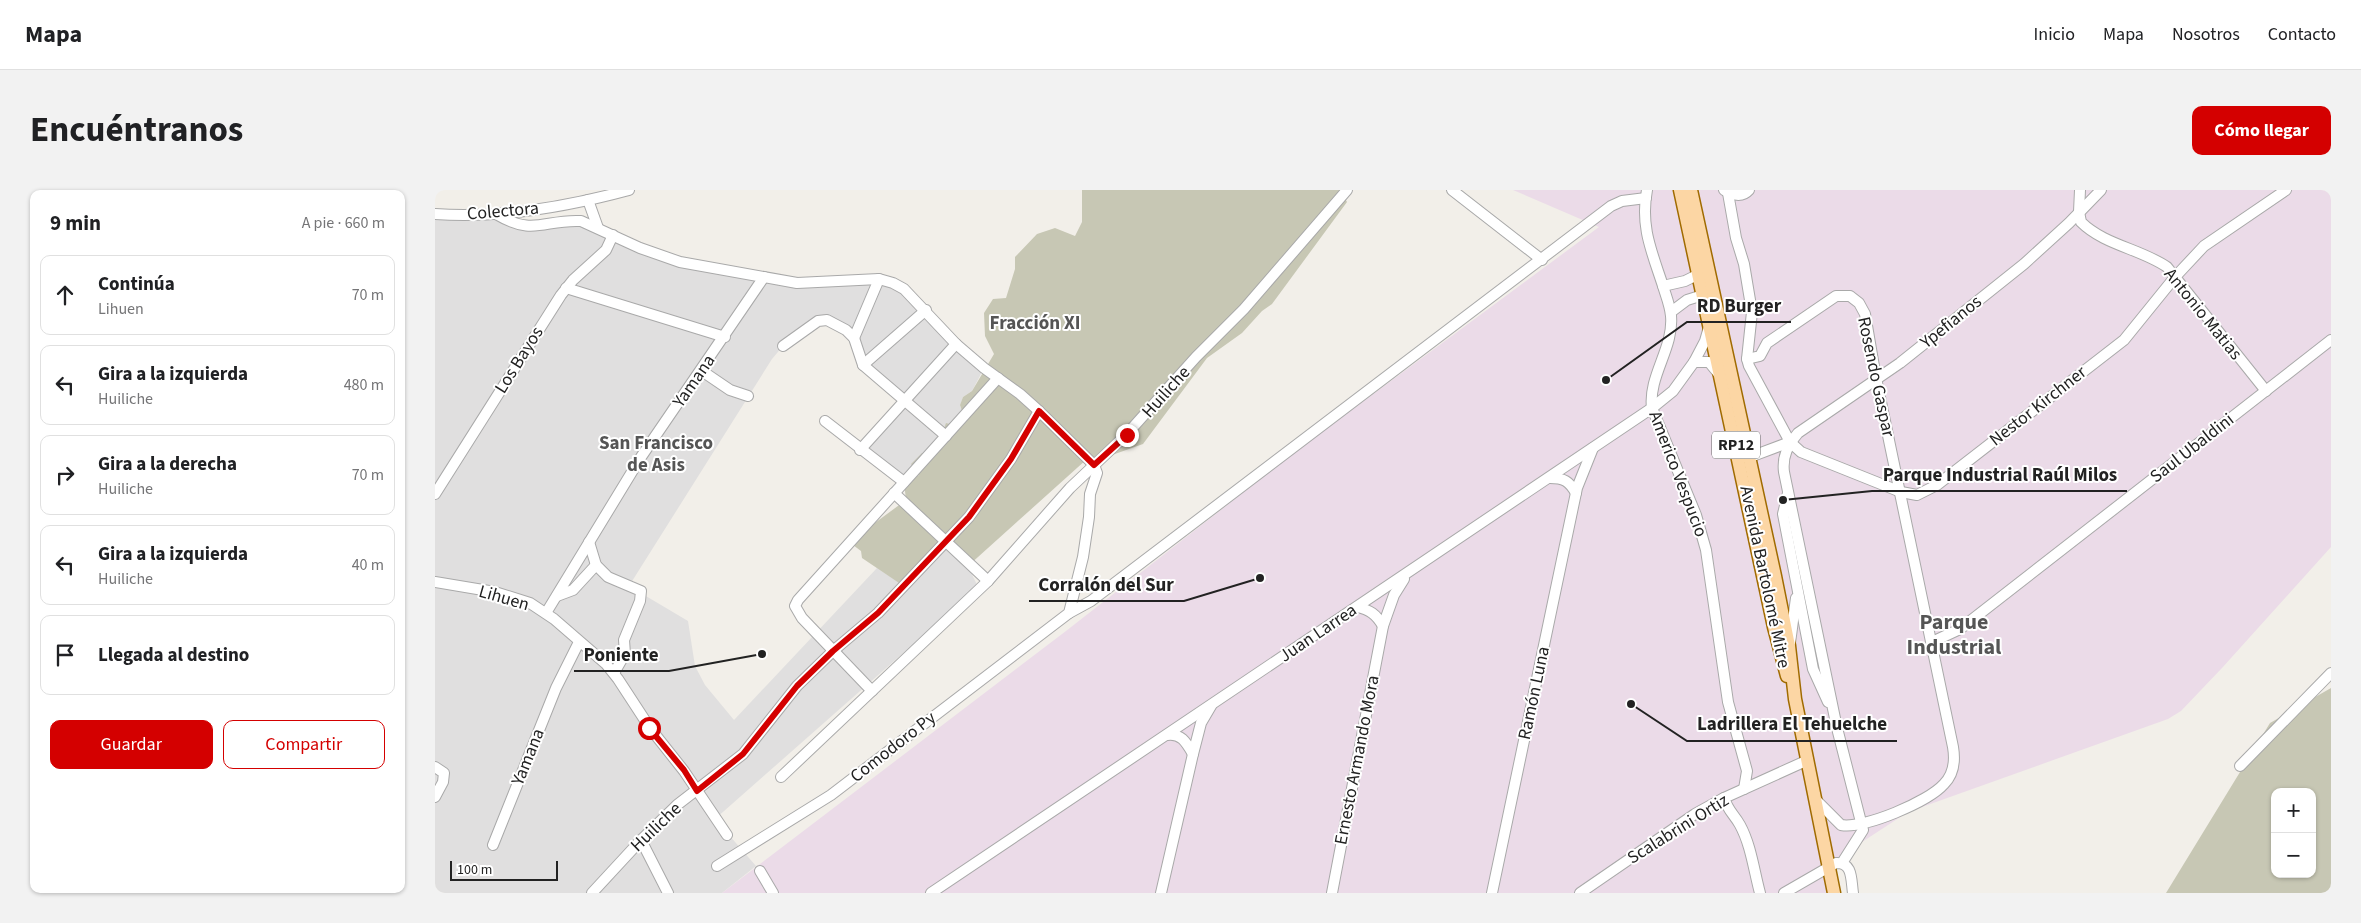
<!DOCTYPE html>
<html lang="es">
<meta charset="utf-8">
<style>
:root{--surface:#fff;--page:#f2f2f2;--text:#202124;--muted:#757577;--line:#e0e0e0;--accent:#d40000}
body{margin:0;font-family:"Source Sans 3",sans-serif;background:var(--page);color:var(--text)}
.controls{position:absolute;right:15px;bottom:15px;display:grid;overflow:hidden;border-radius:10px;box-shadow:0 1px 4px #0004}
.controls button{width:45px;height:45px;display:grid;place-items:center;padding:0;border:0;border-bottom:1px solid var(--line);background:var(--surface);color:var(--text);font:25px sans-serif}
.scale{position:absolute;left:15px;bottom:12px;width:108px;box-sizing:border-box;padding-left:5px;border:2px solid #222;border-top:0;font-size:14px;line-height:18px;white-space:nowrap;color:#222;-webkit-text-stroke:4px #fff;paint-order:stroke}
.stop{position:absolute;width:15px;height:15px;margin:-11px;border:4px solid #d40000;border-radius:50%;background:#fff}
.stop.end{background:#d40000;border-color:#fff;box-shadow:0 1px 5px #0008}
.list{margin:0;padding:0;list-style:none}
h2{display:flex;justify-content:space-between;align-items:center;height:65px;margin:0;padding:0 20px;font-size:21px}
h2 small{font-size:16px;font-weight:400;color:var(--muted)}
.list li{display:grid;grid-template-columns:32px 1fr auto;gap:15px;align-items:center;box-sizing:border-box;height:80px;margin:0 10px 10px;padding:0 10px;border:1px solid var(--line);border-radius:10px}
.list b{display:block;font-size:19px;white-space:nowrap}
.list p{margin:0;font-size:16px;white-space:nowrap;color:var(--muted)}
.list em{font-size:16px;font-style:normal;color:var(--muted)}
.actions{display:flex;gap:10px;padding:15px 20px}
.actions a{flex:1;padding:11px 0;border:1px solid var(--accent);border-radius:10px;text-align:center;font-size:18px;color:var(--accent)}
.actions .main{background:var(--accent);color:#fff}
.icon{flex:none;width:28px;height:28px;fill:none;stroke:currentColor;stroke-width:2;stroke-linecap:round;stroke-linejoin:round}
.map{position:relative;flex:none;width:1896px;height:703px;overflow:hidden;border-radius:10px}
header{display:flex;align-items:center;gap:30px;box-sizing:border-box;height:70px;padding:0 25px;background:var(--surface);border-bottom:1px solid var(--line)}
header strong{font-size:24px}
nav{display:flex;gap:28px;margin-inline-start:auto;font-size:18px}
.intro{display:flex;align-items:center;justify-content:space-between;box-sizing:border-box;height:120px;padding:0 30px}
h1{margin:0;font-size:35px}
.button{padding:12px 22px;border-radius:10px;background:var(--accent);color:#fff;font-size:18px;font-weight:700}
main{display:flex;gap:30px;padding:0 30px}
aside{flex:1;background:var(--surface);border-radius:10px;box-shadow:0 1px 4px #0004}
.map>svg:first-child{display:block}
</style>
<header>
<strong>Mapa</strong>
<nav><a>Inicio</a><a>Mapa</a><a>Nosotros</a><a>Contacto</a></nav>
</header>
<div class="intro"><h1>Encuéntranos</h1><a class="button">Cómo llegar</a></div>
<main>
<aside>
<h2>9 min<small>A pie · 660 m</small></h2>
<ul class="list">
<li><svg class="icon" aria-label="ahead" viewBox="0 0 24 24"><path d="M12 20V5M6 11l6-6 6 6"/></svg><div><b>Continúa</b><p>Lihuen</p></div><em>70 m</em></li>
<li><svg class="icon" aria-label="left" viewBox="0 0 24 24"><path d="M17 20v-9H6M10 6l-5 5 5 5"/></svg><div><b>Gira a la izquierda</b><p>Huiliche</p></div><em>480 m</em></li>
<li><svg class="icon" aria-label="right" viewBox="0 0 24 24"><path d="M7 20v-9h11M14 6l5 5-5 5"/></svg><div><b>Gira a la derecha</b><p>Huiliche</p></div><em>70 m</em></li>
<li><svg class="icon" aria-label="left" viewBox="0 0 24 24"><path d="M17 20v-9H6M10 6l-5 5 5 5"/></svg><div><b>Gira a la izquierda</b><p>Huiliche</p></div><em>40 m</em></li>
<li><svg class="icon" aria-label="arrive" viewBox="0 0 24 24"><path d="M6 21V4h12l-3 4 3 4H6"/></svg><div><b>Llegada al destino</b></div></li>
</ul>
<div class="actions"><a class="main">Guardar</a><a>Compartir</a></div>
</aside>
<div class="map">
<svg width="1896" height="703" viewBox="0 0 1896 703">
<rect width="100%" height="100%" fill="#f2efe9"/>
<polygon fill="#e0dfdf" points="0,24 42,25 74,32 136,30 205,58 329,87 458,93 549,178 537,201 528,207 525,215 530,230 505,250 505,261 494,267 484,285 469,292 425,260 469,210 428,175 419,148 392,130 348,156 337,169 194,396 253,431 260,476 270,495 299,530 442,378 470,396 515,351 533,376 543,397 280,629 321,676 287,703 0,703"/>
<polygon fill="#ebdbe8" points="1078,0 1896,0 1896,357 1787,478 1746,521 1733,529 1473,622 1404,667 1393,677 1399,703 287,703 631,441 860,262 1164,37"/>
<g fill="#c7c7b4" fill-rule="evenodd">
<polygon points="647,0 905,0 912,12 837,114 827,121 807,143 772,168 708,254 663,270 652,269 533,376 515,351 470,397 427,368 426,361 414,352 471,310 469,292 484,285 476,274 487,263 494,267 505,261 505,250 511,233 525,237 530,230 525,215 528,207 537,201 559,164 550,146 549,123 558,109 571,108 580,79 580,67 602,44 620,38 640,46 647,32"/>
<path d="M1896,498V703H1731L1835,533ZM1840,602H1877V684H1840Z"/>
</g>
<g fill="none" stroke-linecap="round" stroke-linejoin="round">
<g stroke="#a9a9a9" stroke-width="12">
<g id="minor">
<polyline points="1017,0 1107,70"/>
<path d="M1212,0C1205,37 1217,62 1228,96C1231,106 1235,115 1236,126C1239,158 1213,186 1217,218L1261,325L1271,360L1293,512L1312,581L1309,599"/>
<path d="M1289,0C1297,5 1307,8 1314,0"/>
<path d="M1645,0L1644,22L1646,32C1669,55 1706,59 1732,77L1831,201"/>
<polyline points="1293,3 1301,48 1309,74 1317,122 1312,169 1314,176 1355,252 1366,262 1466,302 1482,305 1502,295 1689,150 1740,87 1769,56 1851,0"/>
<polyline points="153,10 163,38"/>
<path d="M0,24C65,29 131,17 194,0"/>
<path d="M61,24C100,47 108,29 146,31L205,58L245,72L362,93L444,89L458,93L469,99L521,154L549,178L585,204L604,221"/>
<polyline points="1228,96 1250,91 1264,84"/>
<polyline points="131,98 290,147"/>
<polyline points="1236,122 1252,110 1268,105"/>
<polyline points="1274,137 1270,151 1259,172 1274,172 1283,183"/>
<polyline points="419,148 444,89"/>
<polyline points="348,156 383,131 392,130 411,140 419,148 428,175 511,246"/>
<path d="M1312,169L1325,166L1332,153L1401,106H1415L1424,113L1430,124L1441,188L1518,557C1520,569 1519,584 1509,594C1493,612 1429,639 1406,635L1381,610"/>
<polyline points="428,175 491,120"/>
<polyline points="267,181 295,200 313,206"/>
<polyline points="390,231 469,292"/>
<polyline points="425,260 521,154"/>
<polyline points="1315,267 1355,252"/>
<path d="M1115,288C1129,288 1134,291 1141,303"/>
<polyline points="459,303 553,391"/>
<polyline points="1353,303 1348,324 1378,479 1393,512"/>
<polyline points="0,304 126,105 138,90 171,60 178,45"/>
<polyline points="154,352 161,375 173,387 206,401 205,411 189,450 190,464 179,483"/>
<polyline points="0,392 60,402 95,413 119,429 171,474 183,489 215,538 249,581 292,645"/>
<polyline points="122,406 138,400 161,375"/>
<path d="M922,417C935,420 941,424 948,436"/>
<polyline points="111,423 206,267 329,87"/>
<polyline points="634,423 656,411 1176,16 1187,11 1211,8"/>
<polyline points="1497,452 1525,439 1896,150"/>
<polyline points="1355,453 1361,408"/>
<polyline points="437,501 367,428 360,416 363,410 563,188"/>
<path d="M732,545C746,543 751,552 758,564"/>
<polyline points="1805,576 1896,483"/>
<polyline points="0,577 9,583 8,592 0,607"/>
<polyline points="346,587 553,391 635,298 691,245 761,167 809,119 912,0"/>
<path d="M1289,608C1293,621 1299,624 1305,635C1316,655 1319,681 1325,703"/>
<polyline points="206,650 233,703"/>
<polyline points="58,655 121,498 144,452"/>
<path d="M1407,673L1428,640L1402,538L1349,282C1347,266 1353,255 1363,243L1465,173L1589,74L1634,33L1666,0"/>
<polyline points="325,681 338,703"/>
<polyline points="157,703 206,650 242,615 308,564 362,496 398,461 443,423 534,327 576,269 604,221 659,275 662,283 655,304 654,327 648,367 634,423 396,605 282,676"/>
<polyline points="496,703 1217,218 1238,201 1259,172"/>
<polyline points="726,703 758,564 766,533 776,516"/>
<polyline points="897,703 948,436 959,405 969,389"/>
<polyline points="1057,703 1142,298 1158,258"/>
<polyline points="1145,703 1260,624 1289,608 1373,570"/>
<path d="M1349,703L1401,673C1418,672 1416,690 1418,703"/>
</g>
</g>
<g stroke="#a06b00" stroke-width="15">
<g id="major">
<polyline points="1245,0 1339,437 1352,486"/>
<polyline points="1256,0 1340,386 1354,456 1360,509 1399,703"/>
</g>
</g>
<use href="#minor" stroke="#fff" stroke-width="10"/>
<use href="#major" stroke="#fcd6a4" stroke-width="12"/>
</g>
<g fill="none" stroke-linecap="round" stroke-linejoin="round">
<polyline stroke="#d40000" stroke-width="6" points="214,538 249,580 262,601 308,564 362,496 398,461 443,423 534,327 576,269 604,221 659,275 692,245"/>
</g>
<g text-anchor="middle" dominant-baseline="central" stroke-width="4" stroke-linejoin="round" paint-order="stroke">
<rect fill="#fff" stroke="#646464" stroke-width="1" x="1277" y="241.5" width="48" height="27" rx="4"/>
<g font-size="16" font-weight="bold" fill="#222">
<text x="1301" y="255">RP12</text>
</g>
<g font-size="18" fill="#222" stroke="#fff">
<text transform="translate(68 21) rotate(-5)">Colectora</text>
<text transform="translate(1768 124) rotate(51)">Antonio Matias</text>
<text transform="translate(1516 132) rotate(-39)">Ypefianos</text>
<text transform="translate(84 170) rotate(-58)">Los Bayos</text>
<text transform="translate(1441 187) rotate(78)">Rosendo Gaspar</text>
<text transform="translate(259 191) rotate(-55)">Yamana</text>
<text transform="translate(731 202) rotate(-48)">Huiliche</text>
<text transform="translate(1603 216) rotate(-38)">Nestor Kirchner</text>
<text transform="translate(1757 258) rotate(-38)">Saul Ubaldini</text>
<text transform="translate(1243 284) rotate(69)">Americo Vespucio</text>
<text transform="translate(1330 387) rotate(78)">Avenida Bartolomé Mitre</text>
<text transform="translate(69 408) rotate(16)">Lihuen</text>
<text transform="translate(883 443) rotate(-34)">Juan Larrea</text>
<text transform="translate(1099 503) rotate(-78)">Ramón Luna</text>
<text transform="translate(458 557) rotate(-38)">Comodoro Py</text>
<text transform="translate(93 567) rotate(-68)">Yamana</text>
<text transform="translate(922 570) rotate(-79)">Ernesto Armando Mora</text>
<text transform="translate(221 637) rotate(-44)">Huiliche</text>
<text transform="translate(1243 639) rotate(-32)">Scalabrini Ortiz</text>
</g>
<g font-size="19" font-weight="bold" fill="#555" stroke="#fff">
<text x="600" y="133">Fracción XI</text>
<text x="221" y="253">San Francisco<tspan x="221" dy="22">de Asis</tspan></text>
</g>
<g font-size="22" font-weight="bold" fill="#555" stroke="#fff">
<text x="1519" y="432">Parque<tspan x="1519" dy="25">Industrial</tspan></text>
</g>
</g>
<path fill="none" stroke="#222" stroke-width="2" d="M1171 190L1252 132H1356M1348 310L1437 301H1692M825 388L749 411H594M327 464L234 481H139M1196 514L1252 551H1462"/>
<g fill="#222" stroke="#fff" stroke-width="2">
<circle cx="1171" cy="190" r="5"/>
<circle cx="1348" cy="310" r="5"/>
<circle cx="825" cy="388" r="5"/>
<circle cx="327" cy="464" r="5"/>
<circle cx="1196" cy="514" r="5"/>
</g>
<g font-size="19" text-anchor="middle" font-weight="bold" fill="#222" stroke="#fff" stroke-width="4" stroke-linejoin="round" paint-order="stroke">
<text x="1304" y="122">RD Burger</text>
<text x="1565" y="291">Parque Industrial Raúl Milos</text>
<text x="671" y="401">Corralón del Sur</text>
<text x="186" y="471">Poniente</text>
<text x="1357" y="540">Ladrillera El Tehuelche</text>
</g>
</svg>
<div class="controls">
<button>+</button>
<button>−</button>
</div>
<div class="scale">100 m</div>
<div class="stop" style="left:214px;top:538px"></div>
<div class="stop end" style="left:692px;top:245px"></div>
</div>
</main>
